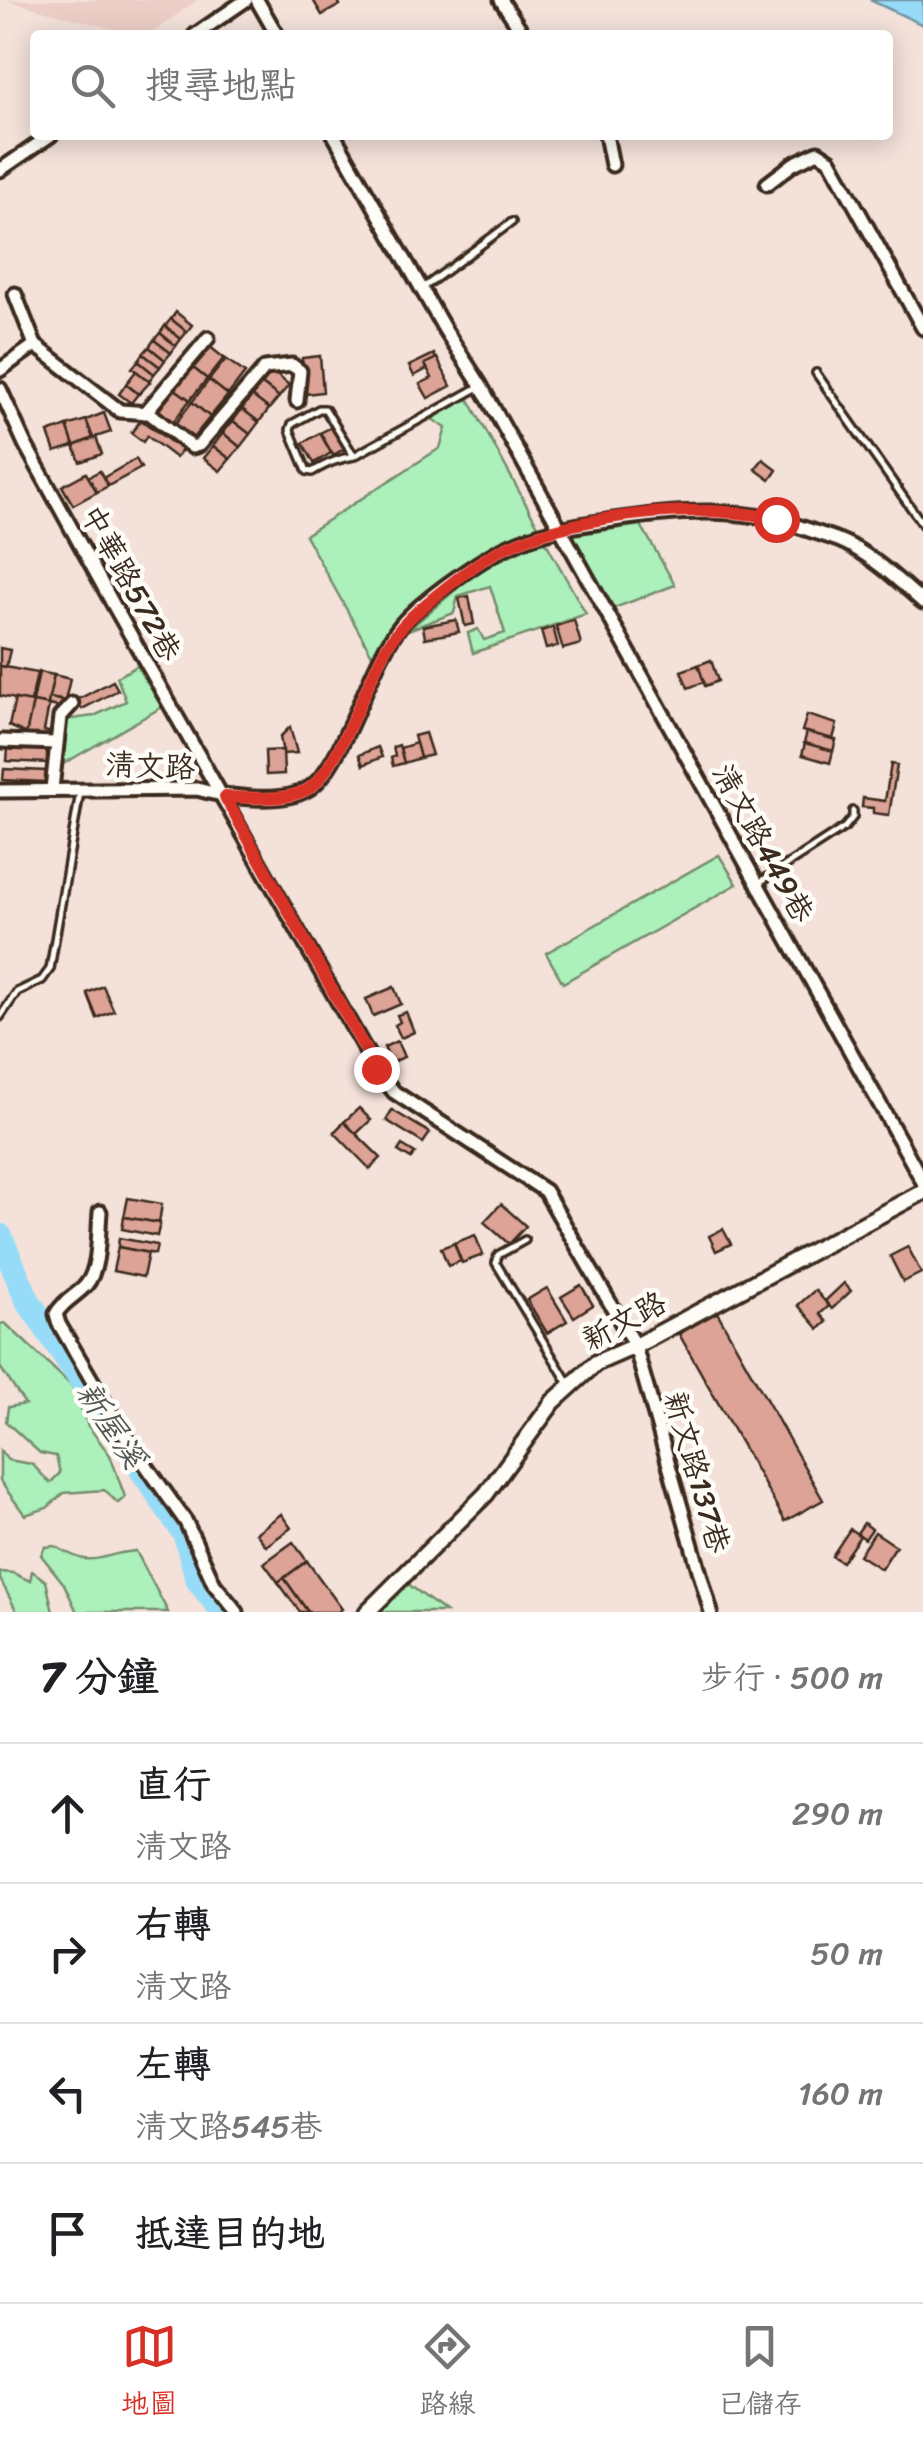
<!DOCTYPE html>
<html lang="zh-TW">
<meta charset="utf-8">
<style>
:root{--surface:#fff;--page:#f2f2f2;--text:#202124;--muted:#757577;--line:#e0e0e0;--accent:#d93025}
body{margin:0;font-family:Sriracha,"LXGW WenKai TC",sans-serif;background:var(--page);color:var(--text)}
.stop{position:absolute;width:30px;height:30px;margin:-22px;border:8px solid #d93025;border-radius:50%;background:#fff}
.stop.end{background:#d93025;border-color:#fff;box-shadow:0 2px 10px #0008}
.list{margin:0;padding:0;list-style:none}
h2{display:flex;justify-content:space-between;align-items:center;height:130px;margin:0;padding:0 40px;font-size:42px}
h2 small{font-size:32px;font-weight:400;color:var(--muted)}
.list li{display:grid;grid-template-columns:65px 1fr auto;gap:30px;align-items:center;box-sizing:border-box;height:140px;padding:0 40px;border-top:2px solid var(--line)}
.list b{display:block;font-size:38px;white-space:nowrap}
.list p{margin:0;font-size:32px;white-space:nowrap;color:var(--muted)}
.list em{font-size:32px;font-style:normal;color:var(--muted)}
.icon{flex:none;width:55px;height:55px;fill:none;stroke:currentColor;stroke-width:2;stroke-linecap:round;stroke-linejoin:round}
.map{position:relative;flex:none;width:923px;height:1612px;overflow:hidden}
.search{position:absolute;background:var(--surface);box-shadow:0 5px 25px #0003;left:30px;right:30px;top:30px;height:110px;display:flex;align-items:center;gap:25px;box-sizing:border-box;padding:0 35px;border-radius:10px;color:var(--muted);font-size:38px}
.sheet{height:690px;background:var(--surface)}
nav{display:flex;justify-content:space-around;align-items:center;box-sizing:border-box;height:140px;border-top:2px solid var(--line);background:var(--surface);font-size:28px;color:var(--muted)}
nav a{display:grid;justify-items:center;gap:5px}
nav .on{color:var(--accent)}
.map>svg:first-child{display:block}
</style>
<div class="map">
<svg width="923" height="1612" viewBox="0 0 923 1612">
<rect width="100%" height="100%" fill="#f3e1da"/>
<filter id="ink" filterUnits="userSpaceOnUse"><feTurbulence type="fractalNoise" baseFrequency=".01" numOctaves="2"/><feDisplacementMap in="SourceGraphic" scale="20" xChannelSelector="R" yChannelSelector="G"/><feConvolveMatrix kernelMatrix="1 2 1 2 8 2 1 2 1" color-interpolation-filters="sRGB"/></filter>
<g filter="url(#ink)">
<polygon fill="#eccec6" points="5,0 197,0 149,35 135,35"/>
<g fill="#acf0bb" stroke="#748d6c" stroke-width="2.5">
<path d="M468,398L538,526C461,562 422,584 372,655L305,535L440,448L446,428L432,419Z"/>
<polygon points="641,525 675,585 601,613 558,537"/>
<polygon points="544,539 586,614 473,653 468,633 478,629 484,640 505,633 490,586 458,596 454,613 408,630 478,571"/>
<polygon points="137,666 162,707 58,767 64,720 94,716 126,701 117,677"/>
<polygon points="719,855 737,884 563,983 546,953"/>
<polygon points="5,1323 72,1386 88,1426 110,1455 125,1497 118,1503 104,1490 64,1493 47,1508 25,1515 0,1481 0,1451 8,1460 32,1464 50,1483 60,1473 56,1456 40,1453 6,1422 8,1407 25,1404 0,1367 0,1324"/>
<path d="M55,1546C96,1571 96,1554 136,1551L168,1612H77L64,1584L41,1555L45,1547Z"/>
<polygon points="32,1571 46,1581 53,1612 17,1612 0,1579 0,1572 13,1573 30,1581"/>
<polygon points="403,1580 445,1612 372,1612"/>
</g>
<polygon fill="#96dcf8" stroke="#7295a1" stroke-width="2.5" points="870,0 923,0 923,25"/>
<g fill="none" stroke-linecap="round" stroke-linejoin="round">
<polyline stroke="#96dcf8" stroke-width="25" points="0,1236 28,1301 185,1534 198,1580 223,1612"/>
</g>
<g fill="#dca396" stroke="#3b2a1e" stroke-width="2.5">
<polygon points="313,0 338,0 340,5 322,15"/>
<polygon points="176,312 192,325 187,332 171,319"/>
<polygon points="171,319 187,332 181,339 165,326"/>
<polygon points="165,326 181,339 176,346 160,333"/>
<polygon points="160,333 176,346 171,353 154,340"/>
<polygon points="154,340 171,353 165,360 149,347"/>
<polygon points="209,346 224,358 207,379 192,367"/>
<polygon points="149,347 165,360 160,367 143,354"/>
<polygon points="143,354 160,367 154,374 138,361"/>
<polygon points="434,354 436,359 425,364 427,369 414,376 409,366"/>
<polygon points="320,356 323,392 305,394 302,358"/>
<polygon points="437,358 451,386 428,398 420,384 432,378 425,364"/>
<polygon points="226,359 245,373 228,395 209,380"/>
<polygon points="138,361 154,374 149,381 132,368"/>
<polygon points="192,367 207,379 190,400 175,389"/>
<polygon points="136,371 150,382 139,394 126,384"/>
<polygon points="272,371 289,385 279,397 262,384"/>
<polygon points="209,380 228,395 210,417 192,402"/>
<polygon points="126,384 138,394 131,403 119,394"/>
<polygon points="262,384 279,397 269,409 252,396"/>
<polygon points="175,389 190,400 173,422 159,410"/>
<polygon points="252,396 269,409 259,422 242,409"/>
<polygon points="192,402 210,417 193,438 175,424"/>
<polygon points="242,409 259,422 250,434 233,421"/>
<polygon points="104,413 111,432 93,438 86,420"/>
<polygon points="86,420 93,438 74,446 67,426"/>
<polygon points="141,420 182,450 176,458 147,436 143,442 131,433"/>
<polygon points="233,421 250,434 240,447 223,433"/>
<polygon points="67,426 74,446 55,452 48,433"/>
<polygon points="332,427 344,449 333,455 320,433"/>
<polygon points="223,433 240,447 230,459 213,446"/>
<polygon points="320,433 331,453 314,463 303,443"/>
<polygon points="96,437 102,454 80,462 74,446"/>
<polygon points="213,446 230,459 220,471 203,458"/>
<polygon points="136,459 141,468 108,486 103,478"/>
<polygon points="763,459 777,470 770,480 755,469"/>
<polygon points="100,471 108,486 97,492 88,477"/>
<polygon points="86,473 97,492 73,505 62,486"/>
<polygon points="469,596 474,624 465,626 459,598"/>
<polygon points="456,620 459,632 425,638 423,626"/>
<polygon points="574,620 581,644 563,649 556,626"/>
<polygon points="553,627 558,646 546,649 541,631"/>
<polygon points="0,648 10,650 6,667 0,666"/>
<polygon points="711,660 718,681 705,686 698,665"/>
<polygon points="698,665 704,682 688,688 681,671"/>
<polygon points="0,666 37,673 31,702 0,696"/>
<polygon points="39,672 54,675 48,705 33,702"/>
<polygon points="54,675 70,679 65,701 49,698"/>
<polygon points="113,681 118,690 82,709 77,700"/>
<polygon points="49,698 65,701 64,708 48,705"/>
<polygon points="15,699 33,702 27,734 9,726"/>
<polygon points="33,702 49,705 44,731 49,732 48,739 26,735"/>
<polygon points="807,715 837,724 833,739 802,731"/>
<polygon points="290,727 297,753 283,754 280,737"/>
<polygon points="807,732 836,740 833,751 804,743"/>
<polygon points="425,733 432,755 420,758 414,736"/>
<polygon points="416,743 420,758 404,763 400,748"/>
<polygon points="805,743 833,751 830,763 802,755"/>
<polygon points="399,745 404,763 393,766 391,758 395,756 393,747"/>
<polygon points="378,747 382,757 363,765 359,755"/>
<polygon points="8,748 47,750 47,763 7,761"/>
<polygon points="283,750 284,774 266,775 265,751"/>
<polygon points="891,764 897,765 889,815 873,813 873,808 862,807 863,798 885,801"/>
<polygon points="4,769 46,771 45,782 3,780"/>
<polygon points="103,986 114,1011 97,1018 87,993"/>
<polygon points="394,987 401,1004 373,1016 366,999"/>
<polygon points="406,1012 414,1032 401,1038 395,1025 400,1022 397,1015"/>
<polygon points="397,1041 404,1057 391,1063 384,1047"/>
<polygon points="359,1108 371,1120 356,1134 344,1122"/>
<polygon points="392,1110 430,1133 423,1143 386,1120"/>
<polygon points="344,1122 381,1158 370,1169 334,1132"/>
<polygon points="402,1145 415,1153 411,1159 398,1151"/>
<polygon points="128,1198 162,1204 159,1223 124,1217"/>
<polygon points="501,1204 526,1226 509,1244 484,1222"/>
<polygon points="124,1217 160,1223 157,1236 122,1229"/>
<polygon points="723,1229 731,1244 716,1251 709,1236"/>
<polygon points="475,1235 483,1255 462,1263 454,1243"/>
<polygon points="119,1238 157,1245 155,1254 118,1247"/>
<polygon points="454,1243 461,1261 448,1266 441,1248"/>
<polygon points="118,1247 148,1253 143,1277 113,1271"/>
<polygon points="908,1247 921,1273 903,1282 890,1256"/>
<polygon points="844,1283 851,1291 832,1309 825,1301"/>
<polygon points="581,1285 593,1305 574,1317 561,1297"/>
<polygon points="547,1288 567,1321 547,1333 527,1300"/>
<polygon points="815,1290 829,1306 820,1314 827,1322 819,1329 798,1305"/>
<polygon points="717,1312 823,1500 785,1521 679,1334"/>
<polygon points="281,1514 291,1528 266,1546 256,1533"/>
<polygon points="864,1523 872,1529 865,1539 857,1533"/>
<polygon points="850,1529 860,1536 842,1562 832,1556"/>
<polygon points="875,1532 896,1546 881,1569 859,1555"/>
<polygon points="293,1542 307,1561 278,1582 264,1563"/>
<polygon points="307,1561 342,1609 338,1612 308,1612 284,1578"/>
<polygon points="284,1578 308,1612 300,1612 278,1582"/>
</g>
<g fill="none" stroke-linecap="round" stroke-linejoin="round">
<g stroke="#3b2a1e" stroke-width="12">
<g id="service">
<polyline points="423,288 512,222"/>
<polyline points="816,373 923,525"/>
<path d="M354,456L325,409H319L292,424L290,430L307,471L312,472C328,463 337,459 354,456L479,387"/>
<polyline points="760,882 845,827 853,817 853,811"/>
<polyline points="0,1017 17,992 42,980 50,969 80,792"/>
<polyline points="525,1240 498,1255 496,1263 569,1384"/>
</g>
</g>
<g stroke="#3b2a1e" stroke-width="19">
<g id="minor">
<polyline points="257,0 277,35"/>
<polyline points="501,0 524,35"/>
<polyline points="195,35 246,0"/>
<polyline points="334,135 445,330 481,386 923,1182"/>
<polyline points="606,135 612,165"/>
<polyline points="0,170 51,135"/>
<polyline points="767,184 793,164 818,152 830,160 923,328"/>
<polyline points="15,294 35,345"/>
<polyline points="0,370 35,345 120,411 149,413 192,447 199,445 265,368 292,365 300,371 297,401"/>
<polyline points="0,389 25,444 113,604 376,1069 394,1092 545,1191 635,1346 711,1612"/>
<polyline points="145,413 208,338"/>
<polyline points="2,741 55,743"/>
<polyline points="52,789 60,717 72,704"/>
<path d="M0,791L197,789C225,797 282,805 308,789C343,769 369,662 401,625C421,601 483,557 511,545C540,532 575,525 607,521C678,510 741,505 809,530C823,535 839,539 851,546C878,561 900,582 923,602"/>
<path d="M100,1212C98,1233 100,1269 86,1285C76,1296 63,1301 56,1314L59,1324L121,1430L186,1522L214,1584L237,1612"/>
</g>
</g>
<g stroke="#3b2a1e" stroke-width="21">
<polyline id="tertiary" points="367,1612 486,1494 553,1402 596,1363 635,1346 923,1192"/>
</g>
<use href="#service" stroke="#fdfcf7" stroke-width="5"/>
<use href="#minor" stroke="#fdfcf7" stroke-width="11"/>
<use href="#tertiary" stroke="#fdfcf7" stroke-width="14"/>
</g>
</g>
<g fill="none" stroke-linecap="round" stroke-linejoin="round" filter="url(#ink)">
<path stroke="#d93025" stroke-width="12" d="M376,1069L225,797C250,797 287,802 308,789C337,772 366,683 385,650C399,626 416,612 437,595C461,576 484,556 513,544C586,514 699,502 776,519"/>
</g>
<g text-anchor="middle" dominant-baseline="central" stroke-width="9" stroke-linejoin="round" paint-order="stroke">
<g font-size="30" fill="#3b2a1e" stroke="#fdfcf7">
<text transform="translate(131 583) rotate(61)">中華路572巷</text>
<text transform="translate(150 766) rotate(2)">清文路</text>
<text transform="translate(763 843) rotate(61)">清文路449巷</text>
<text transform="translate(624 1321) rotate(-28)">新文路</text>
<text transform="translate(697 1472) rotate(74)">新文路137巷</text>
</g>
<g font-size="32" font-style="italic" fill="#525654" stroke="#fdfcf7">
<text transform="translate(111 1425) rotate(56)">新屋溪</text>
</g>
</g>
</svg>
<div class="stop" style="left:776px;top:519px"></div>
<div class="stop end" style="left:376px;top:1069px"></div>
<div class="search"><svg class="icon" aria-label="search" viewBox="0 0 24 24"><circle cx="10" cy="10" r="6"/><path d="M15 15l6 6"/></svg>搜尋地點</div>
</div>
<section class="sheet">
<h2>7 分鐘<small>步行 · 500 m</small></h2>
<ul class="list">
<li><svg class="icon" aria-label="ahead" viewBox="0 0 24 24"><path d="M12 20V5M6 11l6-6 6 6"/></svg><div><b>直行</b><p>清文路</p></div><em>290 m</em></li>
<li><svg class="icon" aria-label="right" viewBox="0 0 24 24"><path d="M7 20v-9h11M14 6l5 5-5 5"/></svg><div><b>右轉</b><p>清文路</p></div><em>50 m</em></li>
<li><svg class="icon" aria-label="left" viewBox="0 0 24 24"><path d="M17 20v-9H6M10 6l-5 5 5 5"/></svg><div><b>左轉</b><p>清文路545巷</p></div><em>160 m</em></li>
<li><svg class="icon" aria-label="arrive" viewBox="0 0 24 24"><path d="M6 21V4h12l-3 4 3 4H6"/></svg><div><b>抵達目的地</b></div></li>
</ul>
</section>
<nav>
<a class="on"><svg class="icon" aria-label="map" viewBox="0 0 24 24"><path d="M3 6l6-2 6 2 6-2v14l-6 2-6-2-6 2zM9 4v14M15 6v14"/></svg>地圖</a>
<a><svg class="icon" aria-label="directions" viewBox="0 0 24 24"><path d="M12 3l9 9-9 9-9-9zM9 14v-3h6M13 9l2 2-2 2"/></svg>路線</a>
<a><svg class="icon" aria-label="saved" viewBox="0 0 24 24"><path d="M7 4h10v16l-5-4-5 4z"/></svg>已儲存</a>
</nav>
